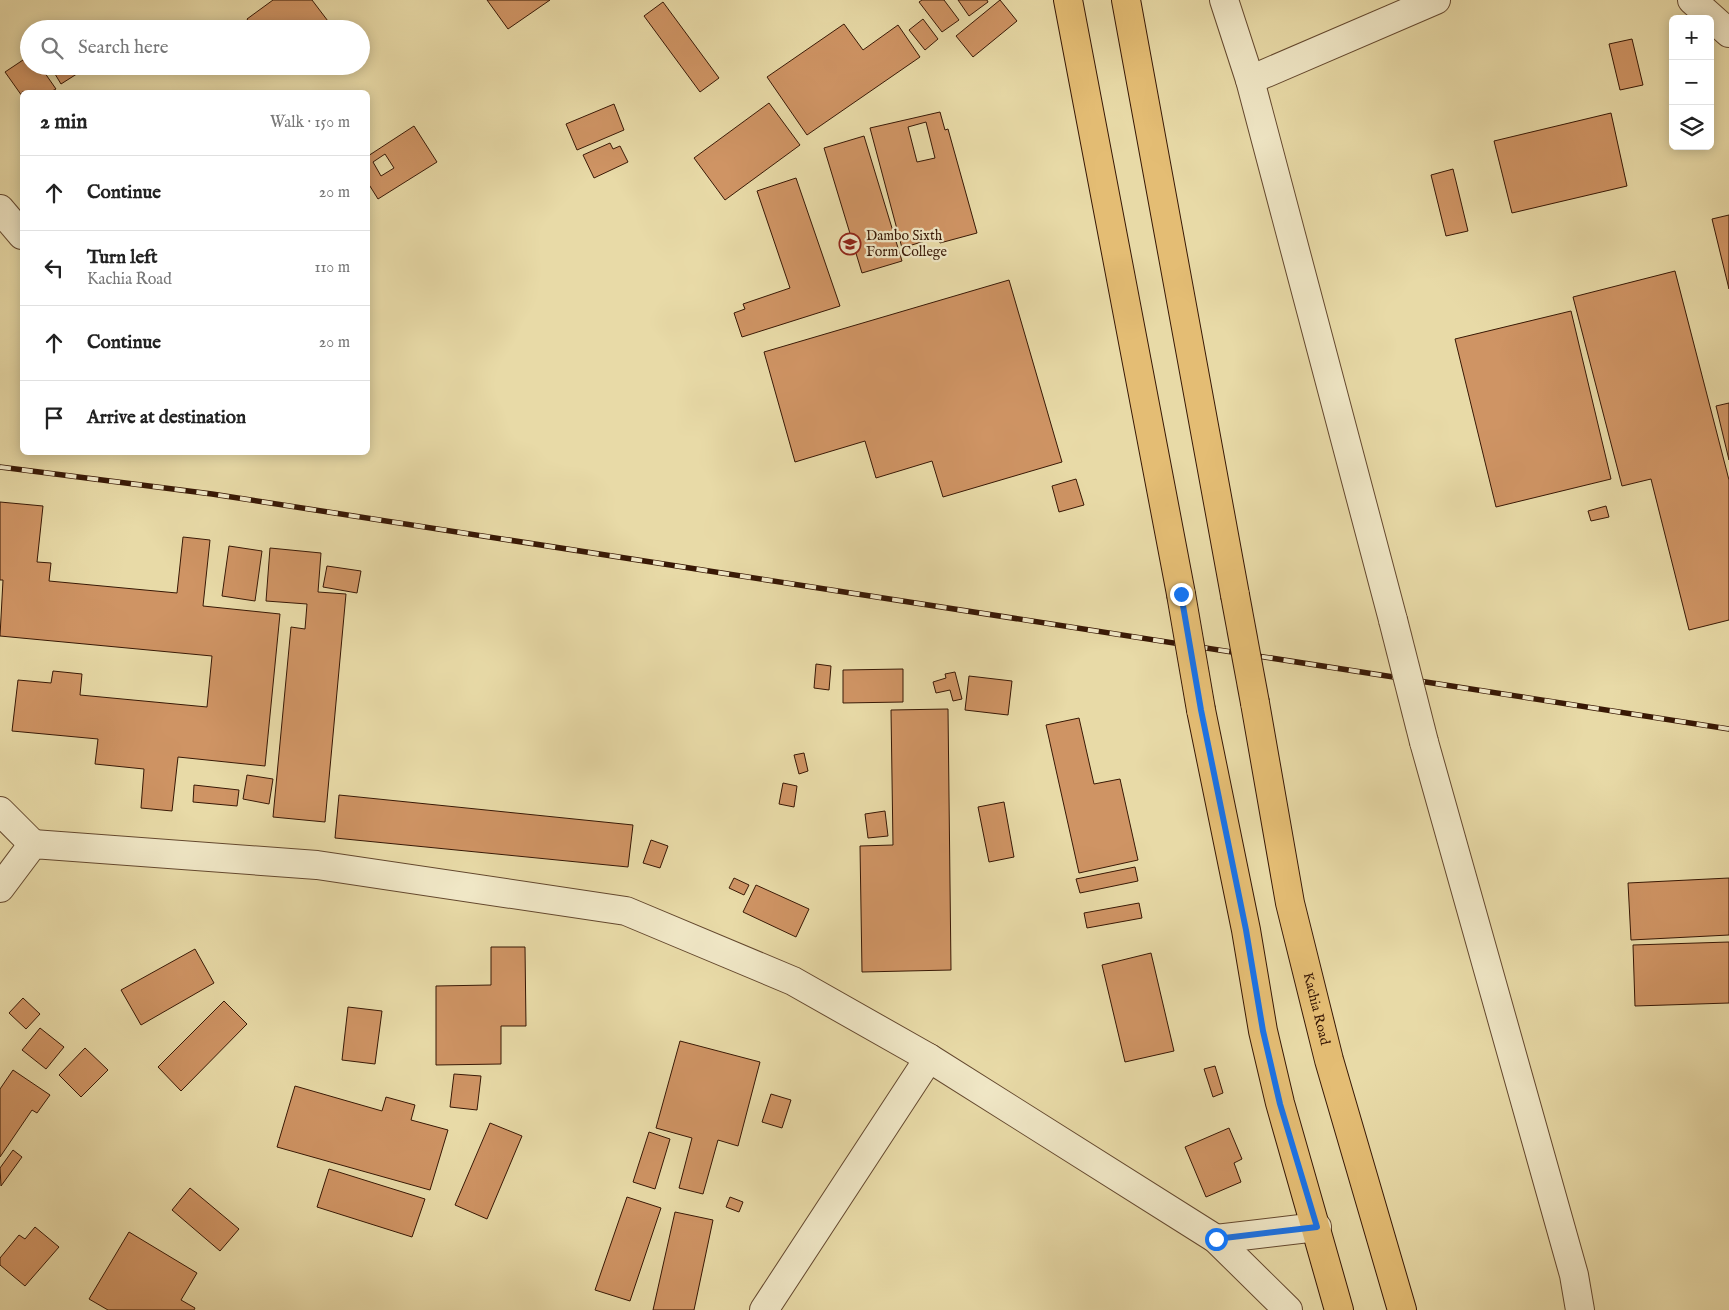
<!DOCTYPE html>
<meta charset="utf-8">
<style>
:root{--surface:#fff;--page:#f2f2f2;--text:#222;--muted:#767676;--line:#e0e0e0}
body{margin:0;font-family:"IM FELL English",serif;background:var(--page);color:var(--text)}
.controls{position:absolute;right:15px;top:15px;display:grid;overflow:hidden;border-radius:8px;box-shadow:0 2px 12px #0003}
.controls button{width:45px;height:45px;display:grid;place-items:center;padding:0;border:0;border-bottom:1px solid var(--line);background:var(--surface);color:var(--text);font:25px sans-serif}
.stop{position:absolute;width:15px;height:15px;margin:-11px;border:4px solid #1a73e8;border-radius:50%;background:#fff}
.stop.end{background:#1a73e8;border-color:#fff;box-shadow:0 1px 5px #0008}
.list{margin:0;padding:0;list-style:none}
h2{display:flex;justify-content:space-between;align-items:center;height:65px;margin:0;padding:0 20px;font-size:21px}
h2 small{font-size:16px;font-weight:400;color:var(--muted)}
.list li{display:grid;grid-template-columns:32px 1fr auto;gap:15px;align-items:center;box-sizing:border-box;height:75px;padding:0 20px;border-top:1px solid var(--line)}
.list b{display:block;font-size:19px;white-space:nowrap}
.list p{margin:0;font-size:16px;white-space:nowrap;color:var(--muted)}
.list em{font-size:16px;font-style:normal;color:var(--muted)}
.icon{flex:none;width:28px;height:28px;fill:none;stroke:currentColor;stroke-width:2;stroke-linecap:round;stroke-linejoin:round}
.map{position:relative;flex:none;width:1729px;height:1310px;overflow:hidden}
.search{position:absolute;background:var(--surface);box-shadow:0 2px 12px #0003;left:20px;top:20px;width:350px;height:55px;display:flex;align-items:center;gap:12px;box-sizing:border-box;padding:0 18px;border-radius:28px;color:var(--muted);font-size:19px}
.panel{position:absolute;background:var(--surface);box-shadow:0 2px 12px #0003;left:20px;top:90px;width:350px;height:365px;border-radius:8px}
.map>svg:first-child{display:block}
</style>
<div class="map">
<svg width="1729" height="1310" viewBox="0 0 1729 1310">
<rect width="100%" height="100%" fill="#e8daa7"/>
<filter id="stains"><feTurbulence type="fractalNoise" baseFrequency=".004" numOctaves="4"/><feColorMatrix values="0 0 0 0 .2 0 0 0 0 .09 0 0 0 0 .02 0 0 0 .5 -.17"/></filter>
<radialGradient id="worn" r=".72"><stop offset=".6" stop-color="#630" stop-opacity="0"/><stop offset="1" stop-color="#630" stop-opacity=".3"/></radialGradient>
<g fill="#cf9464" stroke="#381805" fill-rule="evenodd">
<polygon points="273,0 312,0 334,29 253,29 247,19"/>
<polygon points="487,0 550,0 508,29"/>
<polygon points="922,0 944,0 959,20 942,32 919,2"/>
<polygon points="958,0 987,0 988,2 969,16"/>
<polygon points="1000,0 1017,21 973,57 956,36"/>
<polygon points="663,2 719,78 700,92 644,16"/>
<polygon points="923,19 938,39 925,50 909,30"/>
<polygon points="844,24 863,50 898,25 920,57 807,135 767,77"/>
<polygon points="1632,39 1643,85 1620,90 1609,44"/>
<polygon points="29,56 29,66 40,66 56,89 50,92 22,92 22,96 5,72"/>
<polygon points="56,66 81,66 83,70 61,84 52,69"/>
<polygon points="769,103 800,145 725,200 694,158"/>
<polygon points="614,104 624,130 577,150 566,124"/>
<path d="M940,112L945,130L948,129L977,233L940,243L938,237L902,248L870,128ZM926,122L935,158L917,162L908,127Z"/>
<polygon points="1611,113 1627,186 1512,213 1494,141"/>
<path d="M414,126L437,162L378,199L368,183V156ZM385,154L394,168L381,176L373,162Z"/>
<polygon points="864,136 902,261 862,273 824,148"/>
<polygon points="610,143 613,149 620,146 628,162 594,178 583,155"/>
<polygon points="1453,169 1468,231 1446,236 1431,175"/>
<polygon points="796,178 840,306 742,337 734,313 745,309 743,304 790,288 757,191"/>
<polygon points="1729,215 1729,289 1712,219"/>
<polygon points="1675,271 1729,480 1729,620 1689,630 1651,479 1622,486 1573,297"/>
<polygon points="1009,280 1062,462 943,497 932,461 876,478 865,441 795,462 764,352"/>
<polygon points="1571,311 1611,479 1496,507 1455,339"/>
<polygon points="1729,403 1729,460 1716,406"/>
<polygon points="1076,479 1084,505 1059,512 1052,486"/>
<polygon points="0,502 43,506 37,562 51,563 49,581 177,593 183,537 210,540 203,606 280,614 265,766 178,757 172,811 141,808 144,769 95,764 98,739 12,731 18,680 51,683 53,671 82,674 80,695 207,707 212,656 0,636 3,580 0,580"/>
<polygon points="1606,506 1609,517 1591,521 1588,511"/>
<polygon points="229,546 262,551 255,601 222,596"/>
<polygon points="270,548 321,553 318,592 346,594 325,822 273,817 291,627 305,629 307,604 266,601"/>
<polygon points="327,566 361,571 357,593 323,587"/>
<polygon points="816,664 831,666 829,690 814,688"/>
<polygon points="903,669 903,702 843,703 843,670"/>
<polygon points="955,672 962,699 953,701 950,690 936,693 933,682 946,678 945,674"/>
<polygon points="969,676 1012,681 1008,715 965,710"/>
<polygon points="948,709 951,970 862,972 860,846 893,845 891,710"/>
<polygon points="1079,718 1094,784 1120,779 1138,860 1079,873 1046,725"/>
<polygon points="804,753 808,771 799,774 794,755"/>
<polygon points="247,775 273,779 269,804 243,799"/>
<polygon points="783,783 797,786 794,807 779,804"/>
<polygon points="194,785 239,790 237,806 193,802"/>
<polygon points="339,795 633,825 628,867 335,838"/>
<polygon points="1004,802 1014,857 989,862 978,807"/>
<polygon points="885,811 888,836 868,838 865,814"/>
<polygon points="651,840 668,846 660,868 643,863"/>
<polygon points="1135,867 1138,881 1080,893 1076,879"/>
<polygon points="734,878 749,885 744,895 729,888"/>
<polygon points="1729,878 1729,935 1631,940 1628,883"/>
<polygon points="756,885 809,909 796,937 743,912"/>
<polygon points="1139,903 1142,918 1087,928 1084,913"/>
<polygon points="1729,942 1729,1003 1635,1006 1633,945"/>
<polygon points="491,947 525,947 526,1026 501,1026 501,1064 436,1065 436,986 491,985"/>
<polygon points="195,949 214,983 141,1025 121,990"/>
<polygon points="1151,953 1174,1051 1125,1062 1102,965"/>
<polygon points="23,998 40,1014 26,1029 9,1013"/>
<polygon points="224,1001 247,1024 181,1091 158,1067"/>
<polygon points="348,1007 382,1011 375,1064 342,1060"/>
<polygon points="40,1028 64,1047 46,1069 22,1050"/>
<polygon points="680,1041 760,1062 738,1146 718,1140 703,1194 679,1188 692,1138 656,1128"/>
<polygon points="85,1048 108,1070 81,1097 59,1075"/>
<polygon points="1215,1066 1223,1093 1213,1097 1204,1069"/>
<polygon points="13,1070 50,1095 37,1113 32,1110 0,1157 0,1089"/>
<polygon points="454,1074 481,1076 477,1110 450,1107"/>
<polygon points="295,1086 382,1111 386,1097 415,1105 411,1120 448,1130 430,1190 277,1147"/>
<polygon points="771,1094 791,1100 782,1128 762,1122"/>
<polygon points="490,1123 522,1136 487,1219 455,1205"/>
<polygon points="1229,1128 1242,1159 1234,1163 1241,1182 1206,1197 1185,1147"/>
<polygon points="649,1132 670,1139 655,1189 633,1182"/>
<polygon points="13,1150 22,1157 1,1186 0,1168"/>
<polygon points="329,1169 425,1199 412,1237 317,1207"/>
<polygon points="190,1188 239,1229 220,1251 172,1210"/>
<polygon points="627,1197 661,1208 630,1301 595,1290"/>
<polygon points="730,1197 743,1202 739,1212 726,1207"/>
<polygon points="675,1212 713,1220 694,1310 653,1310"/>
<polygon points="35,1227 59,1247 25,1286 0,1265 0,1258 19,1235 25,1239"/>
<polygon points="129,1232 197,1273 181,1300 195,1308 194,1310 108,1310 89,1299"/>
</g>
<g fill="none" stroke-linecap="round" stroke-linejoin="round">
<g stroke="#64482e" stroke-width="30">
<g id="minor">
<polyline points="1224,0 1250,80 1393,620"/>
<polyline points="1692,0 1729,33"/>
<polyline points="1250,80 1436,0"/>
<polyline points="0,209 22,235"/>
<polyline points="1424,742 1574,1275 1580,1310"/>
<polyline points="0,811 33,844"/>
<polyline points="0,888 33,844 317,865 626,911 793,981 929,1058 1216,1239 1288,1310"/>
<polyline points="1216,1239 1317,1227"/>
<polyline points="764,1310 929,1058"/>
</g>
</g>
<g stroke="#381805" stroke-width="30">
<g id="major">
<polyline points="1068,0 1181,594"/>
<polyline points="1126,0 1235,595"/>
<path id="s1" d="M1255,703L1290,903L1329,1060L1402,1310"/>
<polyline points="1201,710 1246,930 1263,1031 1280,1103 1339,1310"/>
</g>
</g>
<use href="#minor" stroke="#f0e7c6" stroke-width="28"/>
<use href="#major" stroke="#e4bd74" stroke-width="28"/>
<g stroke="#381805" stroke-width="5.5">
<polyline id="rail" points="0,467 212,494 1729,729"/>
</g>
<use href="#rail" stroke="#f0e7c6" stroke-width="4" stroke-dasharray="11" stroke-linecap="butt"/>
<g stroke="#64482e" stroke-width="30" stroke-linecap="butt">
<polyline id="minor-bridge" points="1393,620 1424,742"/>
</g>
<g stroke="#381805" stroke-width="30" stroke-linecap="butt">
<g id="major-bridge">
<polyline points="1181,594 1201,710"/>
<polyline points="1235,595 1255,703"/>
</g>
</g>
<use href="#minor-bridge" stroke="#f0e7c6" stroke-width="28"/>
<use href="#major-bridge" stroke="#e4bd74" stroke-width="28"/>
</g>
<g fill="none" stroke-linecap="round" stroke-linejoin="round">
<polyline stroke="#1a73e8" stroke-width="6" points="1181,594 1201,710 1246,930 1263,1031 1280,1104 1317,1227 1216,1239"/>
</g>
<defs>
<g id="school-ring" transform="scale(1.125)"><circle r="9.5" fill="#f0e7c6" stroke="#8f2418" stroke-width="1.5"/><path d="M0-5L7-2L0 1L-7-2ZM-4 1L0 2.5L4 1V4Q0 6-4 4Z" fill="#8f2418"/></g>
</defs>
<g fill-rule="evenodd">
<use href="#school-ring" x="850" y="244"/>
</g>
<g text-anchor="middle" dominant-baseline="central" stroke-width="4.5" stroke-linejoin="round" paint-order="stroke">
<g font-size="14" fill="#381805" stroke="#f0e7c6" text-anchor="start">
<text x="866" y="236">Dambo Sixth<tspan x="866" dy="16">Form College</tspan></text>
</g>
<g font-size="14" fill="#381805" stroke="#f0e7c6">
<text stroke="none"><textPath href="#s1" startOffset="312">Kachia Road</textPath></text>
</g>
</g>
<rect width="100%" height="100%" filter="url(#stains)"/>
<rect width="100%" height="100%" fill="url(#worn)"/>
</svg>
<div class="controls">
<button>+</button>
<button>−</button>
<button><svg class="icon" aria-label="layers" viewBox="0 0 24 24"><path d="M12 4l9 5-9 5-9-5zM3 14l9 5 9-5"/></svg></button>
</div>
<div class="stop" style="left:1216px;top:1239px"></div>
<div class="stop end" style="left:1181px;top:594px"></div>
<div class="search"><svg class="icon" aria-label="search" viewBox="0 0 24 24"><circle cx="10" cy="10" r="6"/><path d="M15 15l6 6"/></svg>Search here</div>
<section class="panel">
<h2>2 min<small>Walk · 150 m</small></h2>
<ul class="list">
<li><svg class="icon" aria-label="ahead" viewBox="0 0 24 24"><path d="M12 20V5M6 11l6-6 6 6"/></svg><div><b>Continue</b></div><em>20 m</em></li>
<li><svg class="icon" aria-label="left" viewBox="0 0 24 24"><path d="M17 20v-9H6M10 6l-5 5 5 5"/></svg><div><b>Turn left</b><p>Kachia Road</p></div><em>110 m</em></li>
<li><svg class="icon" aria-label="ahead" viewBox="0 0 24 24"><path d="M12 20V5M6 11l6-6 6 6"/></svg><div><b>Continue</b></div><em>20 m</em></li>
<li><svg class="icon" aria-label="arrive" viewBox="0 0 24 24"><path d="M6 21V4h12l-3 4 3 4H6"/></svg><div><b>Arrive at destination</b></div></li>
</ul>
</section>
</div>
